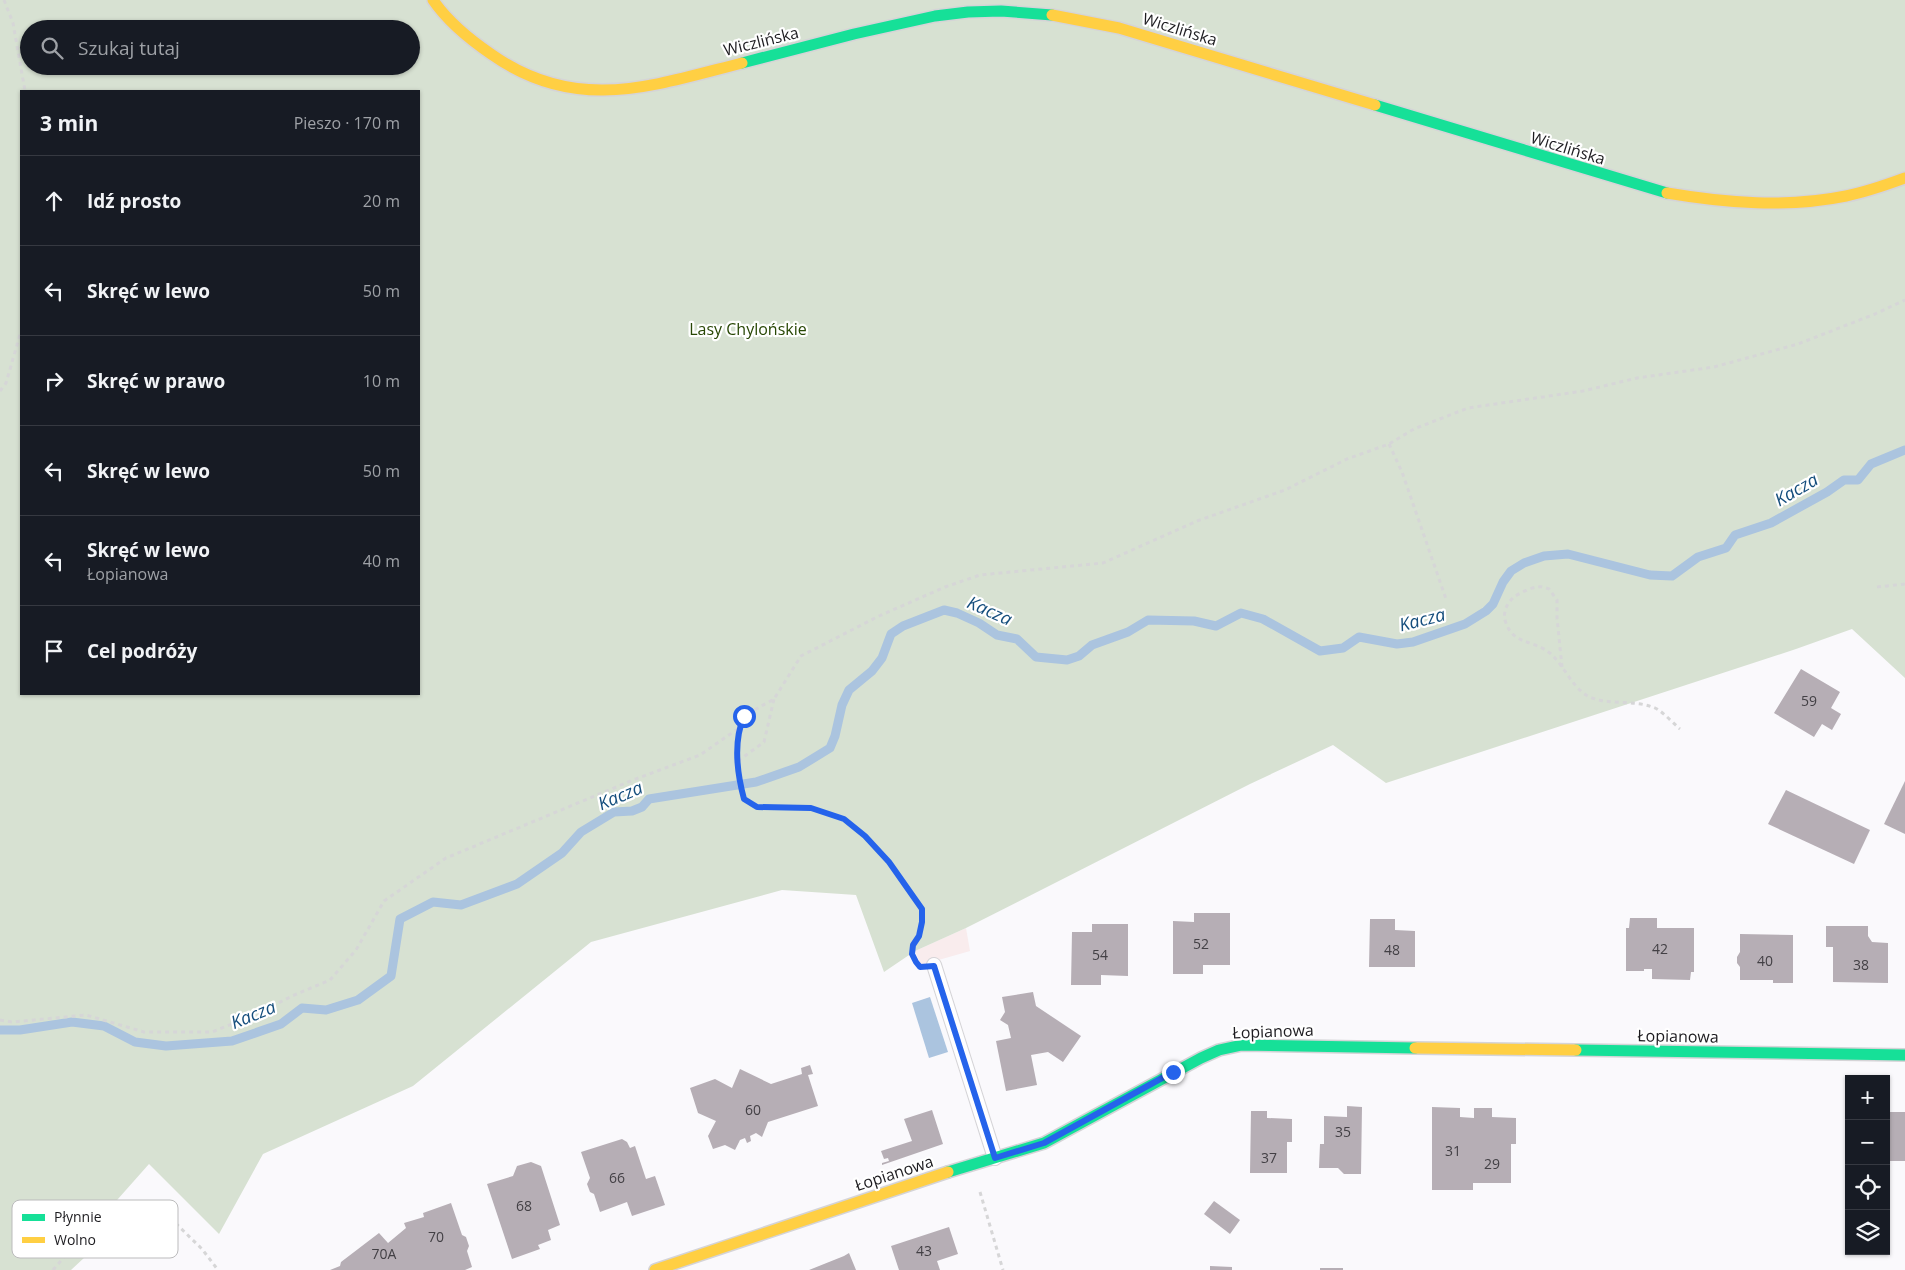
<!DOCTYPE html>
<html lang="pl">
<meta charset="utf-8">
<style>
:root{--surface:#171b24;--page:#242831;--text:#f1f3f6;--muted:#9ea1a6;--line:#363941}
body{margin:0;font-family:"Open Sans",sans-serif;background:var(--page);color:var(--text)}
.controls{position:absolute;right:15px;bottom:15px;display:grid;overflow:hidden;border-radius:0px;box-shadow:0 1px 4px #0004}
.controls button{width:45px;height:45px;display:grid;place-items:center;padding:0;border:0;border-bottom:1px solid var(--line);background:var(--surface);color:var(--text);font:25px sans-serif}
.stop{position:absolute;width:15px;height:15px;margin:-11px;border:4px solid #2563eb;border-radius:50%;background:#fff}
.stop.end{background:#2563eb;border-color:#fff;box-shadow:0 1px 5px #0008}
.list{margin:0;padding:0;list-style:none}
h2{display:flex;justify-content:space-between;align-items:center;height:65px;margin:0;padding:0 20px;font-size:21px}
h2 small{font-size:16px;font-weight:400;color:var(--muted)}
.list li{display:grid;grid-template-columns:32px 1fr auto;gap:15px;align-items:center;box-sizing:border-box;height:90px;padding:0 20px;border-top:1px solid var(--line)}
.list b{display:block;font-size:19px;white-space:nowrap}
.list p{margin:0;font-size:16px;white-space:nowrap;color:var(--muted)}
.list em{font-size:16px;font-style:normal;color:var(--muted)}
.icon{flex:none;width:28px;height:28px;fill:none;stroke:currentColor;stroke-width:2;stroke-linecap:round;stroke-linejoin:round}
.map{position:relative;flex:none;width:1905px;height:1270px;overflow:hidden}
.search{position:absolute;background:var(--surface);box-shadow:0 1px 4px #0004;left:20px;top:20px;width:400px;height:55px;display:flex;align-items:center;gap:12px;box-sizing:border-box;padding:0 18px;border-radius:28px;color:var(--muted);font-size:19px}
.panel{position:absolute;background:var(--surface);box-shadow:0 1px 4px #0004;left:20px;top:90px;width:400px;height:605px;border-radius:0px}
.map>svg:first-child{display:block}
</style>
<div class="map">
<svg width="1905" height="1270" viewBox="0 0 1905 1270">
<rect width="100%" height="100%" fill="#faf9fc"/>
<polygon fill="#f9eced" points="966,928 970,951 921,965 915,951"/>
<path fill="#d7e1d2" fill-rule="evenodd" d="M0,0H1905V678L1852,629L1796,649L1386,783L1333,745L1250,784L966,928L915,951L884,972L856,895L782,890L591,942L413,1086L263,1154L219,1234L149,1164L102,1217L85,1257L71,1270H0ZM29,29H411V66H29ZM21,91H419V694H21Z"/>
<polygon fill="#abc4df" points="930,997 948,1052 929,1058 912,1003"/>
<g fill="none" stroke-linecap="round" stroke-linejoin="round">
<polyline stroke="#abc4df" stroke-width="9" points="0,1030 20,1030 72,1022 104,1026 135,1042 166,1046 232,1041 281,1024 302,1008 326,1010 358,1000 391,976 400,919 433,902 461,905 517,884 562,853 581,832 614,812 632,811 642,807 649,799 756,782 799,767 830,748 835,736 842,705 849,690 872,671 882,658 891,634 903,626 944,610 957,613 979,623 997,635 1017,639 1036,657 1067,660 1079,656 1092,645 1128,632 1148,620 1194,621 1216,626 1241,613 1263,619 1320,651 1343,648 1359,637 1397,644 1413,642 1465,624 1486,611 1493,604 1503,582 1511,571 1524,563 1544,556 1568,554 1650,575 1672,576 1698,557 1726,548 1735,535 1771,523 1827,492 1844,480 1858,480 1871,464 1905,450"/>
</g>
<g fill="#b6aeb5">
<polygon points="1801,669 1840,692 1831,708 1841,714 1832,730 1822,724 1814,737 1774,713"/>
<polygon points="1905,781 1905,834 1884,824"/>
<polygon points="1786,790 1870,830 1854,864 1768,824"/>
<polygon points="1194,913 1230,913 1230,965 1203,965 1203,974 1173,974 1173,921 1194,922"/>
<polygon points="1630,918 1657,918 1657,928 1694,928 1694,972 1691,972 1690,980 1652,979 1652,969 1644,969 1644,971 1626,971 1626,928 1629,928"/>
<polygon points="1370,919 1395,919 1395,930 1415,931 1415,967 1369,967"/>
<polygon points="1092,924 1128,924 1128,976 1101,975 1101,985 1071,985 1072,932 1092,932"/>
<polygon points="1826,926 1868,926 1868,936 1872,942 1888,943 1888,983 1833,982 1833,947 1826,947"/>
<polygon points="1740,934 1793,935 1793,983 1773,983 1773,980 1740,980 1740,967 1737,963 1737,957 1740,952"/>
<polygon points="1033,992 1036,1006 1081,1036 1063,1062 1048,1052 1031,1055 1037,1085 1006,1091 996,1041 1011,1038 1008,1025 1000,1020 1005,1012 1002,997"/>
<polygon points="810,1065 813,1074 808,1075 818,1106 768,1122 762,1137 756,1133 750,1136 751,1141 747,1143 745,1138 740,1140 735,1150 725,1145 713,1149 708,1136 716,1121 698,1113 690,1088 715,1079 732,1088 740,1069 771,1084 802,1074 801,1068"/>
<polygon points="1347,1106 1362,1107 1361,1174 1344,1174 1338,1168 1319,1168 1320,1144 1324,1144 1324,1116 1347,1117"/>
<polygon points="1432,1107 1460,1108 1460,1117 1474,1118 1474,1108 1492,1108 1492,1117 1516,1118 1516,1144 1511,1144 1511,1183 1473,1183 1473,1190 1432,1190"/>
<polygon points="932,1110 943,1144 882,1165 882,1163 889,1161 888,1158 884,1159 881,1151 912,1141 904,1119"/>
<polygon points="1251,1111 1267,1111 1267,1118 1292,1119 1292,1142 1287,1142 1287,1173 1250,1173"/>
<rect x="1886" y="1112" width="19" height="49"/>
<polygon points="622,1139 627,1142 630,1148 635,1146 646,1179 655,1176 665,1205 632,1216 627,1202 600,1212 594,1194 590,1192 587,1184 590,1178 581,1152"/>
<polygon points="531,1162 541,1166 560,1225 548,1230 551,1240 538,1245 540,1249 512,1259 487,1184 513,1176 517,1166"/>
<polygon points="1214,1201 1240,1220 1230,1234 1204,1214"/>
<polygon points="451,1203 462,1235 466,1237 469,1246 467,1251 472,1267 465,1270 330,1270 340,1266 341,1262 379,1233 388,1243 406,1228 404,1223 424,1217 423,1213"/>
<polygon points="949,1227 958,1254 937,1261 940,1270 899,1270 891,1246"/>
<polygon points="849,1253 856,1270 809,1270 844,1256"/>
<polygon points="1210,1266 1232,1267 1232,1270 1210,1270"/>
<rect x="1320" y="1268" width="23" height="2"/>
</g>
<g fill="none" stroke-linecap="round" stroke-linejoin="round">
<g stroke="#d5d4d7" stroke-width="16">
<polyline id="lane" points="934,965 995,1158"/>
</g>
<g stroke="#d5d4d7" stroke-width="14">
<g id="fast">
<polyline points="742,63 854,34 935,16 968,12 1001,11 1052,15"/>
<polyline points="1375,105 1667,193"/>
<polyline points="1576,1050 1905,1055"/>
<polyline points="948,1172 1044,1143 1201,1058 1219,1050 1242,1045 1415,1048"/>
</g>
</g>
<g stroke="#d5d4d7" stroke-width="14">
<g id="slow">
<path d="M433,0C448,22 469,39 491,54C576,114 651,86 742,63"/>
<polyline points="1052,15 1119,28 1375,105"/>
<path d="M1667,193C1726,203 1787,208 1846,196C1866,192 1886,185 1905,178"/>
<polyline points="1415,1048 1576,1050"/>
<polyline points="655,1270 948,1172"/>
</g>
</g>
<g stroke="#d6d6d7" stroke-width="3" stroke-dasharray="4 4" stroke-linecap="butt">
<polyline points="4,0 13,23 25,91"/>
<polyline points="0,391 6,383 21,331"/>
<polyline points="1389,444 1402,472 1446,599"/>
<polyline points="1877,587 1905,584"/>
<path d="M1562,667L1557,618V600L1549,589C1546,588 1542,586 1538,587C1531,587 1520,593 1514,597C1507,603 1503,612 1505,620C1512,646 1534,639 1551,654C1564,666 1571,685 1586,695C1607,707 1635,698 1657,709C1665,714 1673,723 1680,729"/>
<polyline points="738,761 764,742 774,699"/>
<path d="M913,955C912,940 925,931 922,911C920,904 911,896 907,889C883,854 857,816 811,808C795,805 773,811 757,807C753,806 748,801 744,799L738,777L739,727L747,714L774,699L801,656L879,616L945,587L980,575L1103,563L1197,521L1285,490L1347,459L1389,444L1414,429L1468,408L1583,391L1637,378L1714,367L1798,344L1875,314L1905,300"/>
<polyline points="0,1020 12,1022 86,1015 144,1032 212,1032 259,1013 292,996 330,980 356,950 384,901 446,858 633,780 700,755 739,728"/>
<polyline points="980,1192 1003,1270"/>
<polyline points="53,1270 77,1242 104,1230 145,1204 163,1211 202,1249 218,1270"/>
</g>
<use href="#lane" stroke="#fefeff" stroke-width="14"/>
<use href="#fast" stroke="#16e098" stroke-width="11"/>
<use href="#slow" stroke="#ffcf43" stroke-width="11"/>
</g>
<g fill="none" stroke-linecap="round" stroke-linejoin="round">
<path stroke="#2563eb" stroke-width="6" d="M744,716C733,742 737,773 744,799L757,807L811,808L844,819L865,836L889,862L922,909V922L919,936L913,945L912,954L916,962L920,967L934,966L995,1158L1044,1143L1173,1072"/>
</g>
<g text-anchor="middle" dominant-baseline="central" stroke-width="4.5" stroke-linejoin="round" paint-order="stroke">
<g font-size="14" fill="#434045">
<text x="1809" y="700">59</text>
<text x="1201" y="943">52</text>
<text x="1660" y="948">42</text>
<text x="1392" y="949">48</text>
<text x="1100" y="954">54</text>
<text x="1765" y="960">40</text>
<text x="1861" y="964">38</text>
<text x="753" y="1109">60</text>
<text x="1343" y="1131">35</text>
<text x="1453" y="1150">31</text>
<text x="1269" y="1157">37</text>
<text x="1492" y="1163">29</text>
<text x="617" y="1177">66</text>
<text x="524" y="1205">68</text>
<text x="436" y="1236">70</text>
<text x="924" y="1250">43</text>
<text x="384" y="1253">70A</text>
</g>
<g font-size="16" fill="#1d1c20" stroke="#fff">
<text transform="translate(1180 29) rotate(17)">Wiczlińska</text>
<text transform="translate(761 41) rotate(-14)">Wiczlińska</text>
<text transform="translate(1568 148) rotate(17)">Wiczlińska</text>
<text transform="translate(1273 1031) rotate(-2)">Łopianowa</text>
<text transform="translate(1678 1036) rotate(1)">Łopianowa</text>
<text transform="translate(894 1173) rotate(-18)">Łopianowa</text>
</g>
<g font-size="16" fill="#284705" stroke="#fff">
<text x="748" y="329">Lasy Chylońskie</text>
</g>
<g font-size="18" font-style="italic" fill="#154e7d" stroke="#fff">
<text transform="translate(1796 489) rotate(-30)">Kacza</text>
<text transform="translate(990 610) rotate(24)">Kacza</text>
<text transform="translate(1422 619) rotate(-14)">Kacza</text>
<text transform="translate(620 795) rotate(-23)">Kacza</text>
<text transform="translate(253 1014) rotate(-22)">Kacza</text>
</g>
</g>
<rect x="12" y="1200" width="166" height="58" rx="8" fill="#fff" stroke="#bbbbbc" stroke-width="1"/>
<rect x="22" y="1214" width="23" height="7" fill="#16e098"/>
<rect x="22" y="1237" width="23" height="6" fill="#ffcf43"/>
<g font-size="14" fill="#1d1c20">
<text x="54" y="1222">Płynnie</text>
<text x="54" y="1245">Wolno</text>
</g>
</svg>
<div class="controls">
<button>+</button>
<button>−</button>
<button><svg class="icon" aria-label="locate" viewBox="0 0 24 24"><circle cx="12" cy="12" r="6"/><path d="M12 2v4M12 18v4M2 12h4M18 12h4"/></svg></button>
<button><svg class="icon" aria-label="layers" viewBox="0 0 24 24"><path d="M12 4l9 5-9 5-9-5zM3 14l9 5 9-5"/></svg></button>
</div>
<div class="stop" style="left:744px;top:716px"></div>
<div class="stop end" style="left:1173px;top:1072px"></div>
<div class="search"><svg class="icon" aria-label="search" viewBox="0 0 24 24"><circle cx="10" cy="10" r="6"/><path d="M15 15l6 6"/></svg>Szukaj tutaj</div>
<section class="panel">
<h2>3 min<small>Pieszo · 170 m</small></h2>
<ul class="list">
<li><svg class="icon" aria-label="ahead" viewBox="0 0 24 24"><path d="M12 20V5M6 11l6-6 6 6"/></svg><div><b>Idź prosto</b></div><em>20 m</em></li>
<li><svg class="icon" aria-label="left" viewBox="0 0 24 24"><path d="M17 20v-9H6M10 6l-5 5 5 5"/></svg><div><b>Skręć w lewo</b></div><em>50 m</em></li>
<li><svg class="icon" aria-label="right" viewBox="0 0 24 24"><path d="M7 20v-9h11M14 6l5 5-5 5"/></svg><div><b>Skręć w prawo</b></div><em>10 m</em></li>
<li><svg class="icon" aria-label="left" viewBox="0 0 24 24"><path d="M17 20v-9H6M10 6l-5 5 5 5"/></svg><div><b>Skręć w lewo</b></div><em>50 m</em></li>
<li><svg class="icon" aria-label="left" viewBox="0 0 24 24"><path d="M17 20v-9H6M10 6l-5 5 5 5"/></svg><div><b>Skręć w lewo</b><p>Łopianowa</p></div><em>40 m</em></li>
<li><svg class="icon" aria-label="arrive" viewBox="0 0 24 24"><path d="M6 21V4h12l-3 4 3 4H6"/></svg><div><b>Cel podróży</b></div></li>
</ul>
</section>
</div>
